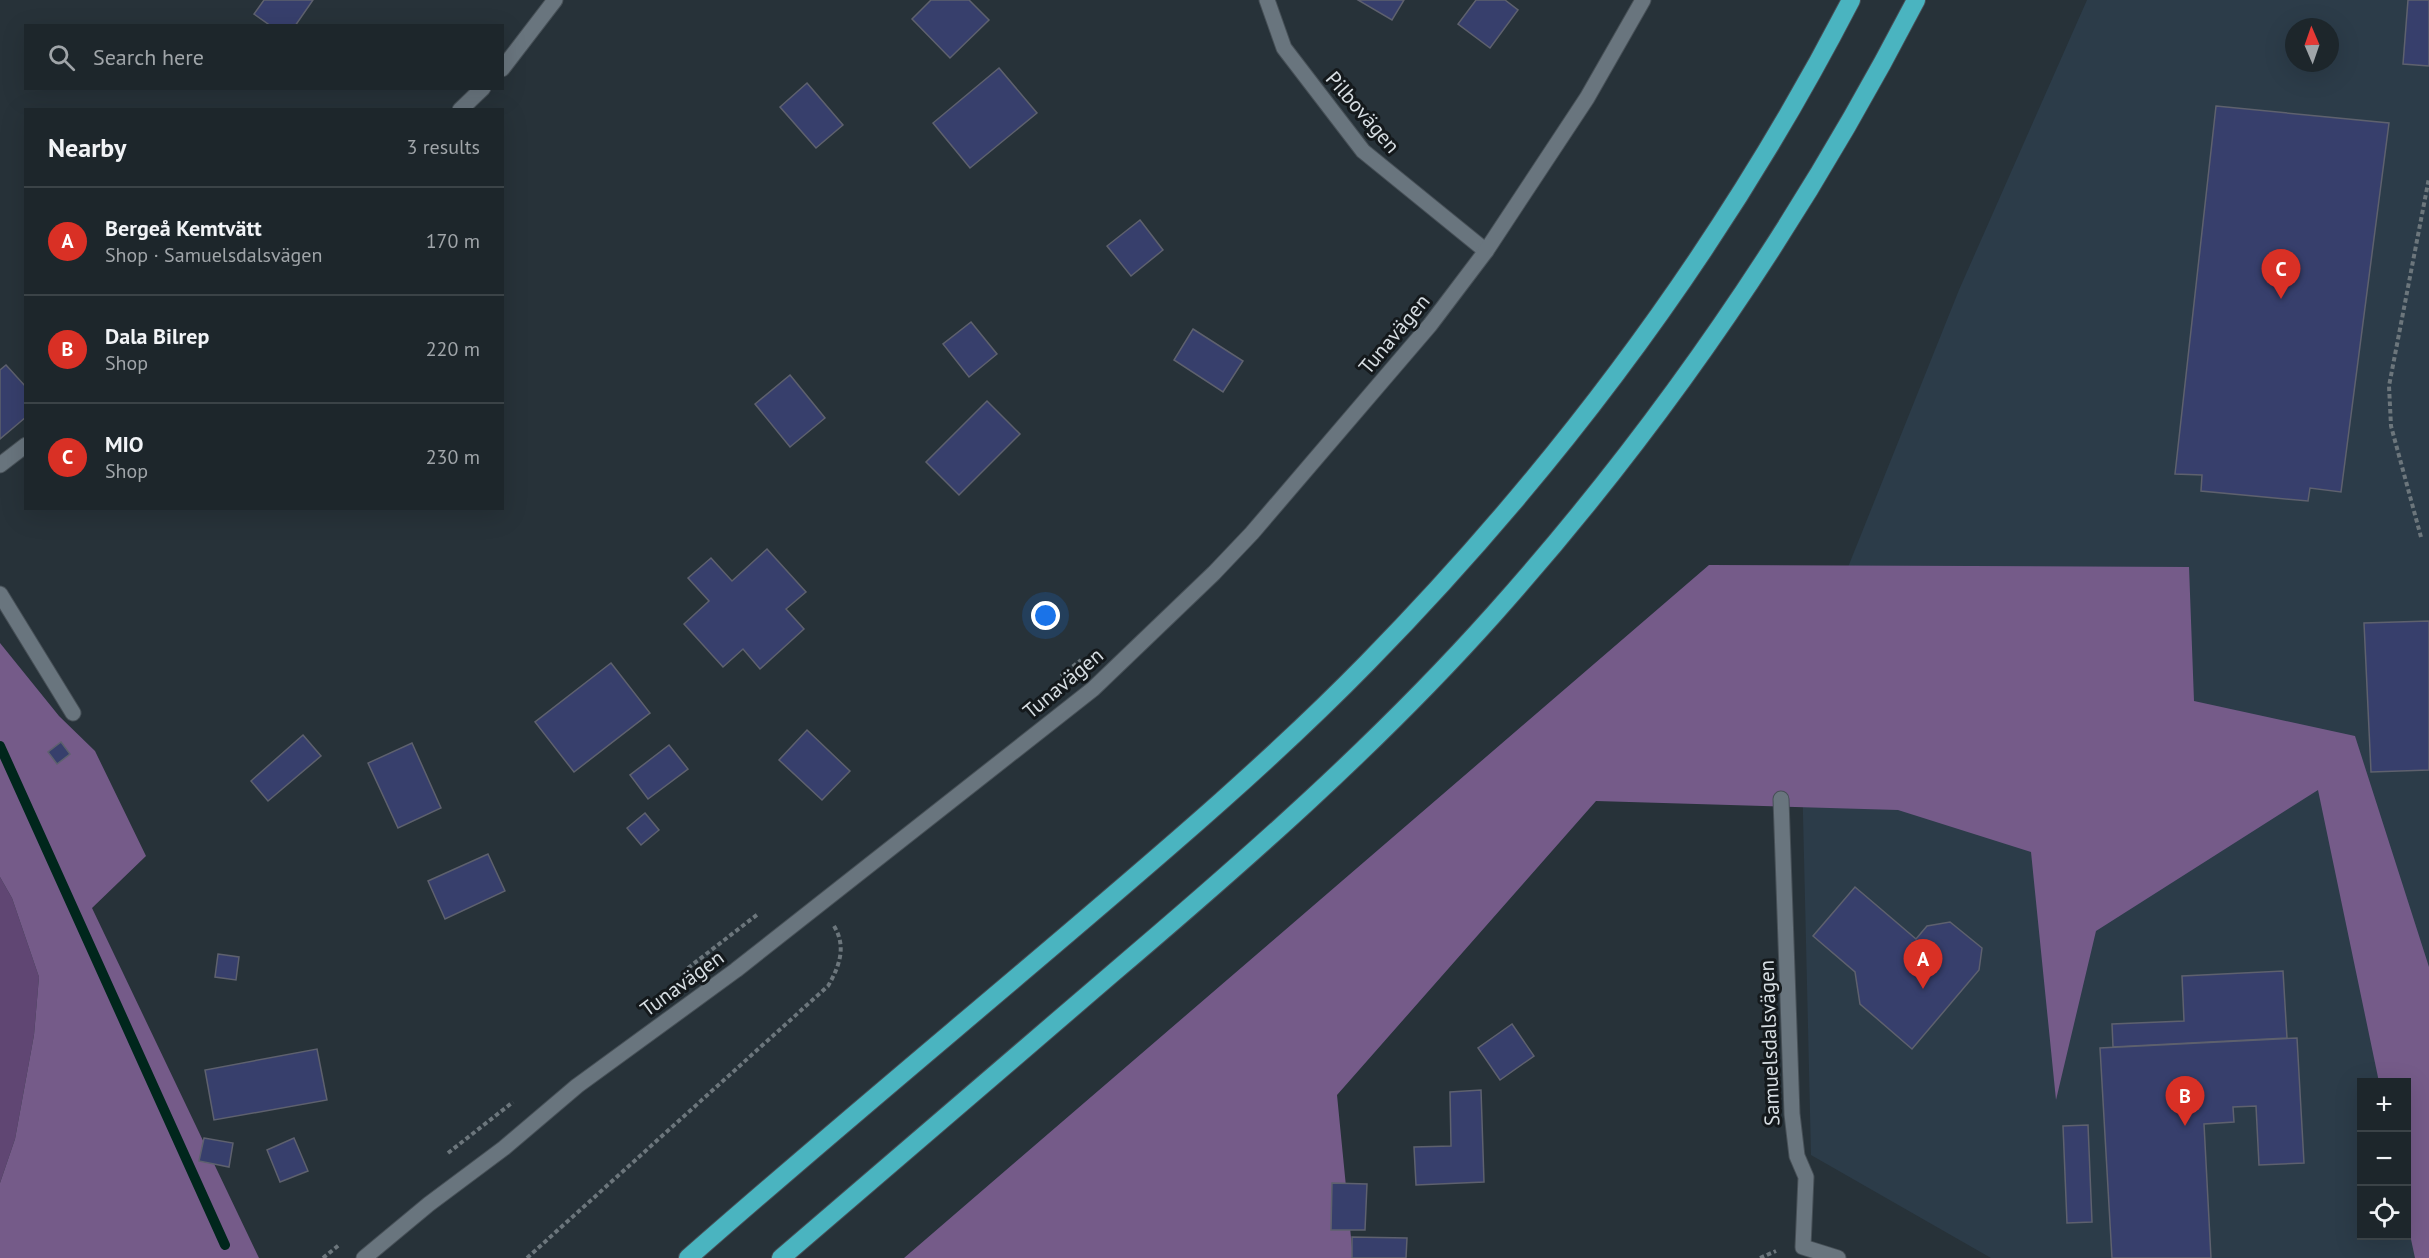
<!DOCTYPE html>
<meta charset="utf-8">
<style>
:root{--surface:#1d262b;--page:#2a3237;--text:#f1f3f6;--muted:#a0a5a9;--line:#3b4347;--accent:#d93025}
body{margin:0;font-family:"PT Sans",sans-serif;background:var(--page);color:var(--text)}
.controls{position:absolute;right:18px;bottom:18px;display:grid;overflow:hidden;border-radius:0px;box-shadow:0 6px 24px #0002}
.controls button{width:54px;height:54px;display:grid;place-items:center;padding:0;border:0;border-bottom:2px solid var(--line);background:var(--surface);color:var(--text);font:30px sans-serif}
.compass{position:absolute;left:2285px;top:18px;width:54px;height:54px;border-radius:50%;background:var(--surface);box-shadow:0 6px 24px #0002;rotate:358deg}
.you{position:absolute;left:1046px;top:616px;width:21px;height:21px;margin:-15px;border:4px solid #fff;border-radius:50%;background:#1a73e8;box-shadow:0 0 0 9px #1a73e833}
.badge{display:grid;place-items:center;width:39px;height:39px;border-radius:50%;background:var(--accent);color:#fff;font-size:20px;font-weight:700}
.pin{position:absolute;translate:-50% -50px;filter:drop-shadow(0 2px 3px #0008)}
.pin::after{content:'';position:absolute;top:32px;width:21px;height:18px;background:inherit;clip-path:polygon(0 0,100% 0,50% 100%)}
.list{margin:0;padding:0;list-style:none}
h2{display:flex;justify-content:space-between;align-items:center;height:78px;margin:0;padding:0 24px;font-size:26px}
h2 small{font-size:20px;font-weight:400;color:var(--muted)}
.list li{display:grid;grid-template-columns:39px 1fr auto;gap:18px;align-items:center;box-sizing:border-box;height:108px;padding:0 24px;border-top:2px solid var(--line)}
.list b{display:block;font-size:22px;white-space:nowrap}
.list p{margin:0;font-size:20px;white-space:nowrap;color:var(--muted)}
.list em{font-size:20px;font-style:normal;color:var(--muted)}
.icon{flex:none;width:33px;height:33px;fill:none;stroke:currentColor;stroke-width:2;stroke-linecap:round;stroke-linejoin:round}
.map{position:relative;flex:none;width:2429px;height:1258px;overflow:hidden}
.search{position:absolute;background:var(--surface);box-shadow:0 6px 24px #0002;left:24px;top:24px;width:480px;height:66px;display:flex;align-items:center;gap:15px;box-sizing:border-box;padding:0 21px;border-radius:0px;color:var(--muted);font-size:22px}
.panel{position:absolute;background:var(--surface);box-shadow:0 6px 24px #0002;left:24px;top:108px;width:480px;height:402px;border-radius:0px}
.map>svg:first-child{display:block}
</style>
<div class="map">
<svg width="2429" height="1258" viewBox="0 0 2429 1258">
<rect width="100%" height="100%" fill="#273239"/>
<path fill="#2c3c49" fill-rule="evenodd" d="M2087,0H2429V1258H1991L1811,1155L1800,687L1959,290ZM2294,27H2330V63H2294ZM2362,1082H2406V1236H2362Z"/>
<polygon fill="#604673" points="0,877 12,898 39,977 34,1035 15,1139 0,1183"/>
<g fill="#755b89">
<polygon points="1709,565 2189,567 2194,701 2355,736 2429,967 2429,1258 2415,1258 2406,1216 2406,1082 2379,1082 2318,790 2096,931 2056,1100 2031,852 1898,810 1596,801 1337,1095 1353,1258 904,1258"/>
<polygon points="0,643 59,716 95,751 146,856 92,908 259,1258 0,1258 0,1183 15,1139 34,1035 39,977 12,898 0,877"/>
</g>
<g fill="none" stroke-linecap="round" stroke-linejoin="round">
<polyline stroke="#00261c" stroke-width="10" points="0,746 225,1245"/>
</g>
<g fill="#373f6c" stroke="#5e616e" stroke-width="1.5">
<polygon points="264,0 313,0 295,26 271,26 254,14"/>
<polygon points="931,0 969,0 989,20 950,58 912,19"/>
<polygon points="1358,0 1404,0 1392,20"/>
<polygon points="1476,0 1505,0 1518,10 1490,48 1458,24"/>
<polygon points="2408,0 2429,0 2429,66 2403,64"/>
<polygon points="999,68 1037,113 970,168 933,123"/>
<polygon points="807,83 843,125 816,148 780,107"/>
<polygon points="2216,106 2389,123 2341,492 2310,488 2308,501 2201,491 2202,475 2175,474"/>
<polygon points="1140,220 1163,250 1131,276 1107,246"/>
<polygon points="971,322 997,354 969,377 943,344"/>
<polygon points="1193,329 1243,361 1223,392 1174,360"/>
<polygon points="6,365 26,387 26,417 0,439 0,370"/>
<polygon points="790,375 825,418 790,447 755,404"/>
<polygon points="987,401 1020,434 959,495 926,462"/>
<polygon points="767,549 806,592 786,609 804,629 760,669 743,649 723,667 684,624 709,601 688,578 711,558 732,581"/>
<polygon points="2429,621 2429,770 2371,772 2364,623"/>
<polygon points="611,663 650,713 574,772 535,722"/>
<polygon points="807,730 850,771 822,800 779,760"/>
<polygon points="303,735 321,756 268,801 251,781"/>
<polygon points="61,742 70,754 57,764 48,752"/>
<polygon points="412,743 441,808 398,828 368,763"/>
<polygon points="669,745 688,769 648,799 630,775"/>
<polygon points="645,813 659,830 641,845 627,828"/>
<polygon points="488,854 505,891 445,919 428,881"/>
<polygon points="1855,887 1916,939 1927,926 1950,922 1982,948 1979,970 1912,1049 1860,1004 1855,972 1813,936"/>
<polygon points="218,954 239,957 236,980 215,977"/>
<polygon points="2283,971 2287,1038 2113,1047 2112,1024 2184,1021 2182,976"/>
<polygon points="1512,1024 1534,1056 1500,1080 1478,1048"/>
<polygon points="2297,1038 2304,1163 2259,1165 2256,1106 2233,1107 2234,1122 2204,1124 2211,1258 2112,1258 2100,1048"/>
<polygon points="317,1049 327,1100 214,1120 205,1070"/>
<polygon points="1481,1090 1484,1182 1416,1185 1414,1147 1451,1146 1450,1092"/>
<polygon points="2088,1125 2092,1222 2067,1223 2063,1126"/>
<polygon points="204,1138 233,1143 229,1167 199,1161"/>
<polygon points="294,1138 308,1171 280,1182 267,1150"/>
<polygon points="1332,1183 1367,1184 1365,1230 1331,1230"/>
<polygon points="1352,1237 1407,1238 1406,1258 1352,1258"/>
</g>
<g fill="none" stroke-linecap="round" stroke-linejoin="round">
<g stroke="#475057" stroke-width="17">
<g id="minor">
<polyline points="1267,0 1284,48 1363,151 1486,251"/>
<polyline points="502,69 555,0"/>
<polyline points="460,110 483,88"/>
<polyline points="0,465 26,445"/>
<polyline points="0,594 73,713"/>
<polyline points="1781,799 1792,1114 1797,1156 1806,1177 1803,1247 1838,1258"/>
<polyline points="364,1258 429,1204 504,1148 577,1086 736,970 1093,689 1214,573 1252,533 1430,325 1486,251 1587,98 1643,0"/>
</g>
</g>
<g stroke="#475057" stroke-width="20">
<g id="highway">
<path d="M688,1258C814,1147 943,1040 1071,931C1172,845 1274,758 1367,663C1559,467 1725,244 1851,0"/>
<path d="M781,1258C892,1163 1003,1068 1113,973C1246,860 1378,744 1494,614C1661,427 1801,222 1916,0"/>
</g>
</g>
<g stroke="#6c767c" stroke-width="4" stroke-dasharray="4.5 3" stroke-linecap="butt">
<polyline points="2421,537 2391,426 2389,386 2429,178"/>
<polyline points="1061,676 1081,660"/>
<polyline points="688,968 758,914"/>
<polyline points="448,1153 513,1102"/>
<polyline points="323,1258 339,1245"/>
<path d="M527,1258L828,986C839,967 847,947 834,926"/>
<polyline points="1760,1258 1776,1251"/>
</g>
<use href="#minor" stroke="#69757e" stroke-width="15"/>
<use href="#highway" stroke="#4ab4c0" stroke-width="18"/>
</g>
<g text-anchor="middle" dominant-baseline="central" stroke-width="6" stroke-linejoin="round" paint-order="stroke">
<g font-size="21" fill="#d6dde2" stroke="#14191c">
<text transform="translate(1363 112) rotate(49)">Pilbovägen</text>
<text transform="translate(1394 334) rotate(-50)">Tunavägen</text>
<text transform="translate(1063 683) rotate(-40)">Tunavägen</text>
<text transform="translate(682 983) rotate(-36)">Tunavägen</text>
<text transform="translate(1769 1043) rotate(-92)">Samuelsdalsvägen</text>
</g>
</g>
</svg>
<div class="controls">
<button>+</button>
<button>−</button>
<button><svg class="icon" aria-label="locate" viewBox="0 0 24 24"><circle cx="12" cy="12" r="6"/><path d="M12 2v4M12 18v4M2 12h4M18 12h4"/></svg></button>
</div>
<svg class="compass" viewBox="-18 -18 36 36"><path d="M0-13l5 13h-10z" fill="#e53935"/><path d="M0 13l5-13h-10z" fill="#a0a5a9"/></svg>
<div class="you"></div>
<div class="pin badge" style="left:1923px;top:989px">A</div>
<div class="pin badge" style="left:2185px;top:1126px">B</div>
<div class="pin badge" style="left:2281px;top:299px">C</div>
<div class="search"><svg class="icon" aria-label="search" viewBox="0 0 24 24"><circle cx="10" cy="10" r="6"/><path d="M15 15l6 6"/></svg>Search here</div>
<section class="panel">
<h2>Nearby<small>3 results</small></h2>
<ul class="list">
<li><span class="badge">A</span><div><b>Bergeå Kemtvätt</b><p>Shop · Samuelsdalsvägen</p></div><em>170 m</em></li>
<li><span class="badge">B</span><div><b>Dala Bilrep</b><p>Shop</p></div><em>220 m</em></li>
<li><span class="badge">C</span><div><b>MIO</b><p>Shop</p></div><em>230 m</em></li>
</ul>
</section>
</div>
